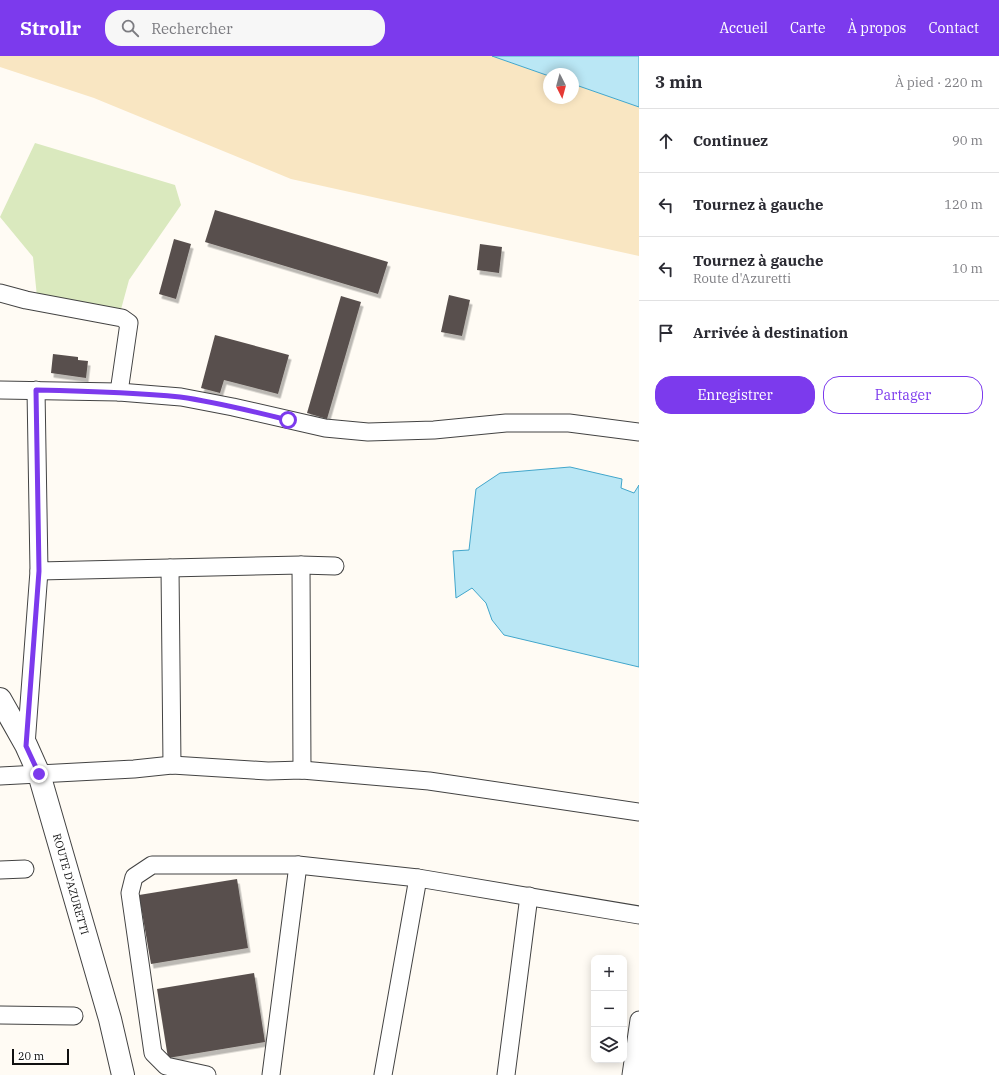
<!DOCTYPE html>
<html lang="fr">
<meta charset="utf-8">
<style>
:root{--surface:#fff;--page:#f7f7f7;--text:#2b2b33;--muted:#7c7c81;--line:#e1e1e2;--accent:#7c3aed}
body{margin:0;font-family:"IBM Plex Serif",serif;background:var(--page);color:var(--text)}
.controls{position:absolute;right:12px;bottom:12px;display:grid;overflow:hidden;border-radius:8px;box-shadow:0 2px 10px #0003}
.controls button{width:36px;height:36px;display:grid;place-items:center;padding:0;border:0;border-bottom:1px solid var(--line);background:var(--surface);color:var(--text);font:20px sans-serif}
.compass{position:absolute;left:543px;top:12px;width:36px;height:36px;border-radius:50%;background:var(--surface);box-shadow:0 2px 10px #0003;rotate:174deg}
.scale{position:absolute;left:12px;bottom:10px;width:57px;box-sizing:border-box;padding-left:4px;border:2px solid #101010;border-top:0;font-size:11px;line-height:14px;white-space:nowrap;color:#101010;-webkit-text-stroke:3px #fff;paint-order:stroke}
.stop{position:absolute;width:12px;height:12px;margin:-9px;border:3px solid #7c3aed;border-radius:50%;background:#fff}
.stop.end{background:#7c3aed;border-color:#fff;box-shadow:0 1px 4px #0008}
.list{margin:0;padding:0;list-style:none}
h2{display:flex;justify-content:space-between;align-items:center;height:52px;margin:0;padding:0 16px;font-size:17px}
h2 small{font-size:13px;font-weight:400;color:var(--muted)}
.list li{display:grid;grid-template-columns:26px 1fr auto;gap:12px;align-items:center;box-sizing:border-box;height:64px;padding:0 16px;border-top:1px solid var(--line)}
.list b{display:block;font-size:15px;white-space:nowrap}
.list p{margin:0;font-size:13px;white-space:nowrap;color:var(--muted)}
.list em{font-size:13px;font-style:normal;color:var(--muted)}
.actions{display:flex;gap:8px;padding:12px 16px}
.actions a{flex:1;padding:9px 0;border:1px solid var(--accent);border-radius:16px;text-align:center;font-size:14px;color:var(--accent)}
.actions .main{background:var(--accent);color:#fff}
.icon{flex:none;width:22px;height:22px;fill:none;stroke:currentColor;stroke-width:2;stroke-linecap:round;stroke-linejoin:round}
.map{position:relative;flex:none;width:639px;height:1019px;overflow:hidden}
header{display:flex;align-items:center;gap:24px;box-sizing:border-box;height:56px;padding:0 20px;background:var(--accent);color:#fff}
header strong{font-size:19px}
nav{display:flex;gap:22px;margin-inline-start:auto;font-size:14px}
.search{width:280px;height:36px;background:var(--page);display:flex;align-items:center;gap:10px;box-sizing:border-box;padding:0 14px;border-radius:16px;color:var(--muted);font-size:15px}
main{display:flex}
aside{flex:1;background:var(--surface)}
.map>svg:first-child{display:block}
</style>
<header>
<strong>Strollr</strong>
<div class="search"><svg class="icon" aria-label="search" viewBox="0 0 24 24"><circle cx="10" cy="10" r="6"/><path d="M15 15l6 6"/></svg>Rechercher</div>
<nav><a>Accueil</a><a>Carte</a><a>À propos</a><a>Contact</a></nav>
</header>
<main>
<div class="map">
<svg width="639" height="1019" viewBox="0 0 639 1019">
<defs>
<filter id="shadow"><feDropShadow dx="2.5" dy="4.5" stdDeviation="0" flood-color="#0004"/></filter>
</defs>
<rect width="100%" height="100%" fill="#fffbf4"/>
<polygon fill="#dae9be" points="35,87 175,129 181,149 129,224 120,257 37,241 33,201 0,161"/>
<polygon fill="#f9e6c2" points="0,0 492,0 549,20 549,42 573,42 573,28 639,51 639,200 291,123 94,42 0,11"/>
<g fill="#bae7f5" stroke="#42a6cb">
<polygon points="492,0 639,0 639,51 573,28 573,18 549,18 549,20"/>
<polygon points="570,411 622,423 621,432 634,437 639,429 639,611 504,579 492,564 486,547 472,532 456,542 453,495 469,494 476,433 500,417"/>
</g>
<g fill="#59504d" filter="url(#shadow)">
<polygon points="215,154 388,206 378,238 205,186"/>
<polygon points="174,183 191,188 176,243 159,238"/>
<polygon points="480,188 502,191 499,217 477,214"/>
<polygon points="449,239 470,244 462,280 441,276"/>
<polygon points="341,240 361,246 327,363 307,357"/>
<polygon points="215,279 289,299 278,338 224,324 220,337 201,332"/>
<polygon points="53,298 78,301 78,304 88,305 86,322 51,317"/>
<polygon points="237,823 248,892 151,908 139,839"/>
<polygon points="254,917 265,986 168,1002 157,933"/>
</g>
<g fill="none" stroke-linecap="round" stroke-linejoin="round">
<g stroke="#434343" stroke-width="19">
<g id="minor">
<polyline points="0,237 26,244 122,262 129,267 119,336"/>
<polyline points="0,334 119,336 181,341 233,351 325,372 368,376 434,374 506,367 569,367 639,376"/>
<polyline points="36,334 39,515 301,509 335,510"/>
<polyline points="301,509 302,714"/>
<polyline points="170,512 172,709"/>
<polyline points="26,689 39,515"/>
<polyline points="0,720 134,713 172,709 268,715 302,714 429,725 639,756"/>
<polyline points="0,814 25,813"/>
<polyline points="0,959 74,960"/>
<polyline points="207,1019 166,1010 153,997 130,837 134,821 152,809 298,809 418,822 639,859"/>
<polyline points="271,1019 298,809"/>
<polyline points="383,1019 418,822"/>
<polyline points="506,1019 529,840"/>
<polyline points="631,1019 639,964"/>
</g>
</g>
<g stroke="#434343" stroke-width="24">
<polyline id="tertiary" points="0,643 26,689 39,718 110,963 123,1019"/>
</g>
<use href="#minor" stroke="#fff" stroke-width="17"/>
<use href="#tertiary" stroke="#fff" stroke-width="22"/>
</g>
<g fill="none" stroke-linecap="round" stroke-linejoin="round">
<path stroke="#7c3aed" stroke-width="5" d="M39,718L26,690L39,515L36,334C84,335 132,336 180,341C216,346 252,355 288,364"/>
</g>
<g text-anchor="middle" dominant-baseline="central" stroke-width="4" stroke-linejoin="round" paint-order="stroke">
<g font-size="11" fill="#101010" stroke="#fff">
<text transform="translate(71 828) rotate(74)">ROUTE D'AZURETTI</text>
</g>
</g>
</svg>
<div class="controls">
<button>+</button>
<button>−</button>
<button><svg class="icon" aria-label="layers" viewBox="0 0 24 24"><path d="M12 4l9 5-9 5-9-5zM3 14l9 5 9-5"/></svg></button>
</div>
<svg class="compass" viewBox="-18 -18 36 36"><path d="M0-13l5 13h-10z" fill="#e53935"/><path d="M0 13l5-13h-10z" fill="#7c7c81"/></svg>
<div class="scale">20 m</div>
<div class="stop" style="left:288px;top:364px"></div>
<div class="stop end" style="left:39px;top:718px"></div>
</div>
<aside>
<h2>3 min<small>À pied · 220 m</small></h2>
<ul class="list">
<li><svg class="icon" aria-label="ahead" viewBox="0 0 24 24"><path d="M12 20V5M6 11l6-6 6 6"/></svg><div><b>Continuez</b></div><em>90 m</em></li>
<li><svg class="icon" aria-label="left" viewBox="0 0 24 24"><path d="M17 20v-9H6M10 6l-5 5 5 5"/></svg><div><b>Tournez à gauche</b></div><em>120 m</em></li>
<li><svg class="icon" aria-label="left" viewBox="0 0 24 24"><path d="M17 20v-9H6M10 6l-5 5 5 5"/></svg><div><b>Tournez à gauche</b><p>Route d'Azuretti</p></div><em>10 m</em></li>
<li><svg class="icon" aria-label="arrive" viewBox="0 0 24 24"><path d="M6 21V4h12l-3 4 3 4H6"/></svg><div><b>Arrivée à destination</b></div></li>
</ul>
<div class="actions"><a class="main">Enregistrer</a><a>Partager</a></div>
</aside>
</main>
